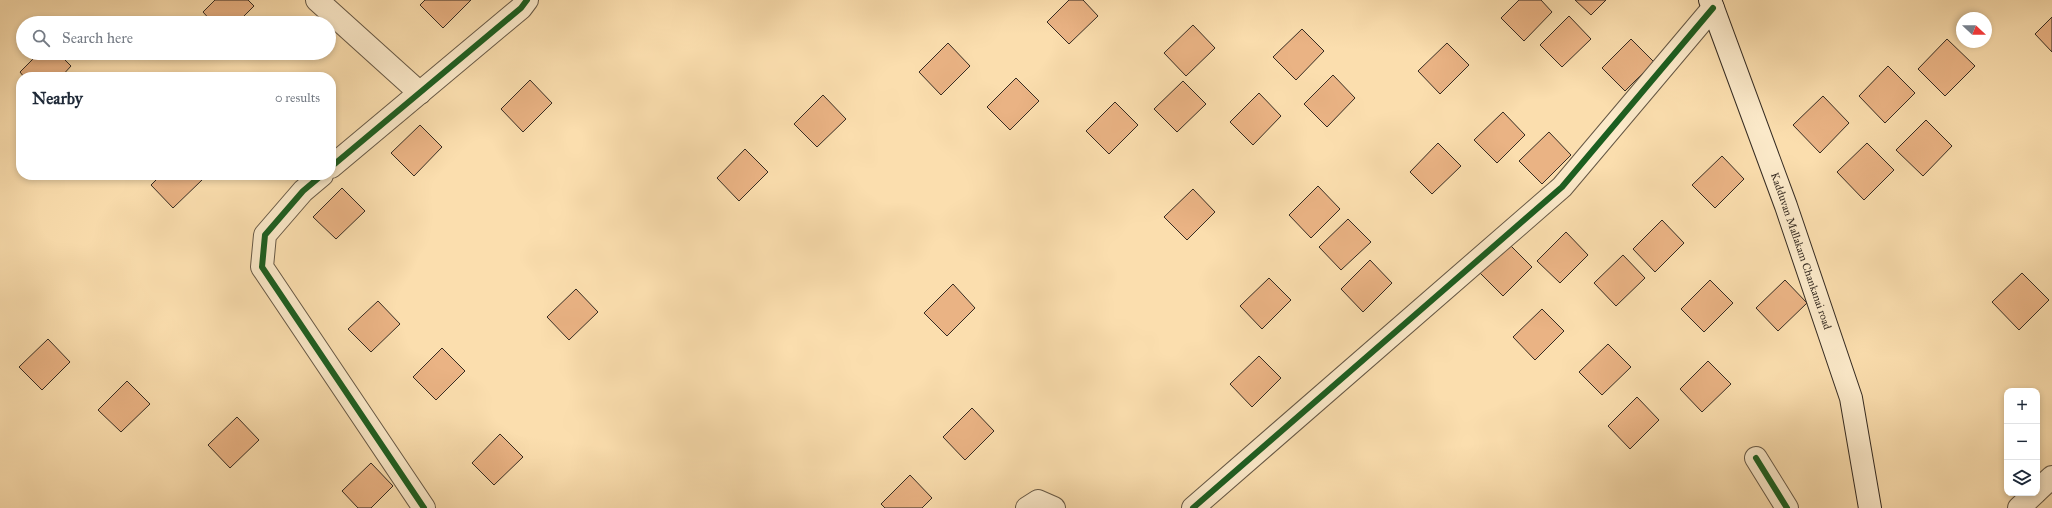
<!DOCTYPE html>
<meta charset="utf-8">
<style>
:root{--surface:#fff;--page:#f2f2f3;--text:#1f2937;--muted:#747a83;--line:#e0e1e3}
body{margin:0;font-family:"IM FELL Great Primer",serif;background:var(--page);color:var(--text)}
.controls{position:absolute;right:12px;bottom:12px;display:grid;overflow:hidden;border-radius:8px;box-shadow:0 2px 6px #0003}
.controls button{width:36px;height:36px;display:grid;place-items:center;padding:0;border:0;border-bottom:1px solid var(--line);background:var(--surface);color:var(--text);font:20px sans-serif}
.compass{position:absolute;left:1956px;top:12px;width:36px;height:36px;border-radius:50%;background:var(--surface);box-shadow:0 2px 6px #0003;rotate:112deg}
.list{margin:0;padding:0;list-style:none}
h2{display:flex;justify-content:space-between;align-items:center;height:52px;margin:0;padding:0 16px;font-size:17px}
h2 small{font-size:13px;font-weight:400;color:var(--muted)}
.icon{flex:none;width:22px;height:22px;fill:none;stroke:currentColor;stroke-width:2;stroke-linecap:round;stroke-linejoin:round}
.map{position:relative;flex:none;width:2052px;height:508px;overflow:hidden}
.search{position:absolute;background:var(--surface);box-shadow:0 2px 6px #0003;left:16px;top:16px;width:320px;height:44px;display:flex;align-items:center;gap:10px;box-sizing:border-box;padding:0 14px;border-radius:22px;color:var(--muted);font-size:15px}
.panel{position:absolute;background:var(--surface);box-shadow:0 2px 6px #0003;left:16px;top:72px;width:320px;height:108px;border-radius:16px}
.map>svg:first-child{display:block}
</style>
<div class="map">
<svg width="2052" height="508" viewBox="0 0 2052 508">
<rect width="100%" height="100%" fill="#fbdeae"/>
<filter id="stains"><feTurbulence type="fractalNoise" baseFrequency=".005" numOctaves="4"/><feColorMatrix values="0 0 0 0 .2 0 0 0 0 .09 0 0 0 0 .02 0 0 0 .5 -.17"/></filter>
<radialGradient id="worn" r=".72"><stop offset=".6" stop-color="#630" stop-opacity="0"/><stop offset="1" stop-color="#630" stop-opacity=".3"/></radialGradient>
<g fill="#eab384" stroke="#352b22">
<polygon points="215,0 248,0 254,6 237,23 213,23 203,12"/>
<polygon points="425,0 471,0 443,28 420,5"/>
<polygon points="1069,0 1083,0 1098,16 1069,44 1047,22"/>
<polygon points="1519,0 1541,0 1552,12 1524,41 1501,18"/>
<polygon points="1575,0 1606,0 1591,15"/>
<polygon points="1569,16 1591,39 1562,67 1540,45"/>
<polygon points="2052,17 2052,52 2035,34"/>
<polygon points="1193,25 1215,48 1186,76 1164,53"/>
<polygon points="1302,29 1324,51 1296,80 1273,57"/>
<polygon points="1631,39 1654,62 1625,91 1602,68"/>
<polygon points="1947,39 1975,66 1945,96 1918,69"/>
<polygon points="948,43 970,66 941,95 919,72"/>
<polygon points="1447,43 1469,65 1440,94 1418,71"/>
<polygon points="39,53 58,53 71,66 61,77 24,77 20,72"/>
<polygon points="1888,66 1915,93 1885,123 1859,96"/>
<polygon points="1333,75 1355,98 1327,127 1304,104"/>
<polygon points="1016,78 1039,101 1010,130 987,107"/>
<polygon points="530,80 552,103 523,132 501,109"/>
<polygon points="1183,81 1206,104 1177,132 1154,109"/>
<polygon points="1259,93 1281,116 1253,145 1230,122"/>
<polygon points="823,95 846,119 817,147 794,124"/>
<polygon points="1823,96 1849,123 1820,153 1793,125"/>
<polygon points="1115,102 1138,125 1109,154 1086,131"/>
<polygon points="1503,112 1525,135 1497,163 1474,140"/>
<polygon points="1926,120 1952,146 1923,176 1896,150"/>
<polygon points="420,125 442,147 414,176 391,153"/>
<polygon points="1549,132 1571,155 1542,184 1519,161"/>
<polygon points="1438,143 1461,166 1432,194 1410,172"/>
<polygon points="1867,143 1894,170 1864,200 1837,172"/>
<polygon points="745,149 768,172 739,201 717,178"/>
<polygon points="1722,156 1744,179 1715,208 1692,185"/>
<polygon points="161,175 198,175 202,180 173,208 151,185"/>
<polygon points="1318,186 1340,209 1311,238 1289,215"/>
<polygon points="342,188 365,211 336,239 313,217"/>
<polygon points="1193,189 1215,212 1187,240 1164,217"/>
<polygon points="1348,219 1371,242 1341,270 1319,247"/>
<polygon points="1662,220 1684,243 1655,272 1633,249"/>
<polygon points="1566,232 1588,255 1560,283 1537,261"/>
<polygon points="1509,244 1532,267 1503,296 1480,273"/>
<polygon points="1623,255 1645,278 1616,306 1594,283"/>
<polygon points="1370,260 1392,283 1363,312 1341,289"/>
<polygon points="2022,273 2049,300 2019,330 1992,302"/>
<polygon points="1269,278 1291,300 1262,329 1240,306"/>
<polygon points="1710,280 1733,303 1704,332 1681,309"/>
<polygon points="1785,280 1807,303 1778,331 1756,308"/>
<polygon points="953,284 975,308 947,336 924,313"/>
<polygon points="576,289 598,312 569,340 547,317"/>
<polygon points="378,301 400,324 371,352 348,329"/>
<polygon points="1542,309 1564,331 1535,360 1513,337"/>
<polygon points="48,339 70,362 42,390 19,367"/>
<polygon points="1608,344 1631,367 1602,395 1579,372"/>
<polygon points="442,348 465,371 436,400 413,377"/>
<polygon points="1259,356 1281,378 1252,407 1230,384"/>
<polygon points="1708,361 1731,384 1702,412 1680,389"/>
<polygon points="127,381 150,404 121,432 98,410"/>
<polygon points="1637,397 1659,420 1630,449 1608,426"/>
<polygon points="972,408 994,431 965,460 943,437"/>
<polygon points="237,417 259,440 230,468 208,445"/>
<polygon points="500,434 523,457 494,485 472,463"/>
<polygon points="371,463 393,486 371,508 358,508 342,491"/>
<polygon points="910,475 932,498 922,508 885,508 881,504"/>
</g>
<g fill="none" stroke-linecap="round" stroke-linejoin="round">
<g stroke="#665845" stroke-width="24">
<g id="street">
<polyline points="317,0 420,93"/>
<polyline points="331,167 521,8 527,0"/>
<polyline points="322,175 303,191 265,235 262,267 424,508"/>
<polyline points="1756,458 1787,508"/>
<polyline points="2037,491 2052,477"/>
<polyline points="1027,508 1038,501 1054,508"/>
<polyline points="1193,508 1562,187 1713,8"/>
<polyline points="2019,508 2035,493"/>
</g>
</g>
<g stroke="#352b22" stroke-width="24">
<polyline id="secondary" points="1710,0 1786,206 1851,398 1870,508"/>
</g>
<use href="#street" stroke="#fceaca" stroke-width="22"/>
<use href="#secondary" stroke="#fceaca" stroke-width="22"/>
<g stroke="#fceaca" stroke-width="8">
<g id="cycleway">
<polyline points="331,167 521,8 527,0"/>
<polyline points="322,175 303,191 265,235 262,267 424,508"/>
<polyline points="1756,458 1787,508"/>
<polyline points="1193,508 1562,187 1713,8"/>
</g>
</g>
<use href="#cycleway" stroke="#1b5e20" stroke-width="6"/>
</g>
<g text-anchor="middle" dominant-baseline="central" stroke-width="3" stroke-linejoin="round" paint-order="stroke">
<g font-size="11" fill="#352b22" stroke="#fceaca">
<text transform="translate(1801 251) rotate(71)">Kadduvan Mallakam Chankanai road</text>
</g>
</g>
<rect width="100%" height="100%" filter="url(#stains)"/>
<rect width="100%" height="100%" fill="url(#worn)"/>
</svg>
<div class="controls">
<button>+</button>
<button>−</button>
<button><svg class="icon" aria-label="layers" viewBox="0 0 24 24"><path d="M12 4l9 5-9 5-9-5zM3 14l9 5 9-5"/></svg></button>
</div>
<svg class="compass" viewBox="-18 -18 36 36"><path d="M0-13l5 13h-10z" fill="#e53935"/><path d="M0 13l5-13h-10z" fill="#747a83"/></svg>
<div class="search"><svg class="icon" aria-label="search" viewBox="0 0 24 24"><circle cx="10" cy="10" r="6"/><path d="M15 15l6 6"/></svg>Search here</div>
<section class="panel">
<h2>Nearby<small>0 results</small></h2>
<ul class="list">
</ul>
</section>
</div>
